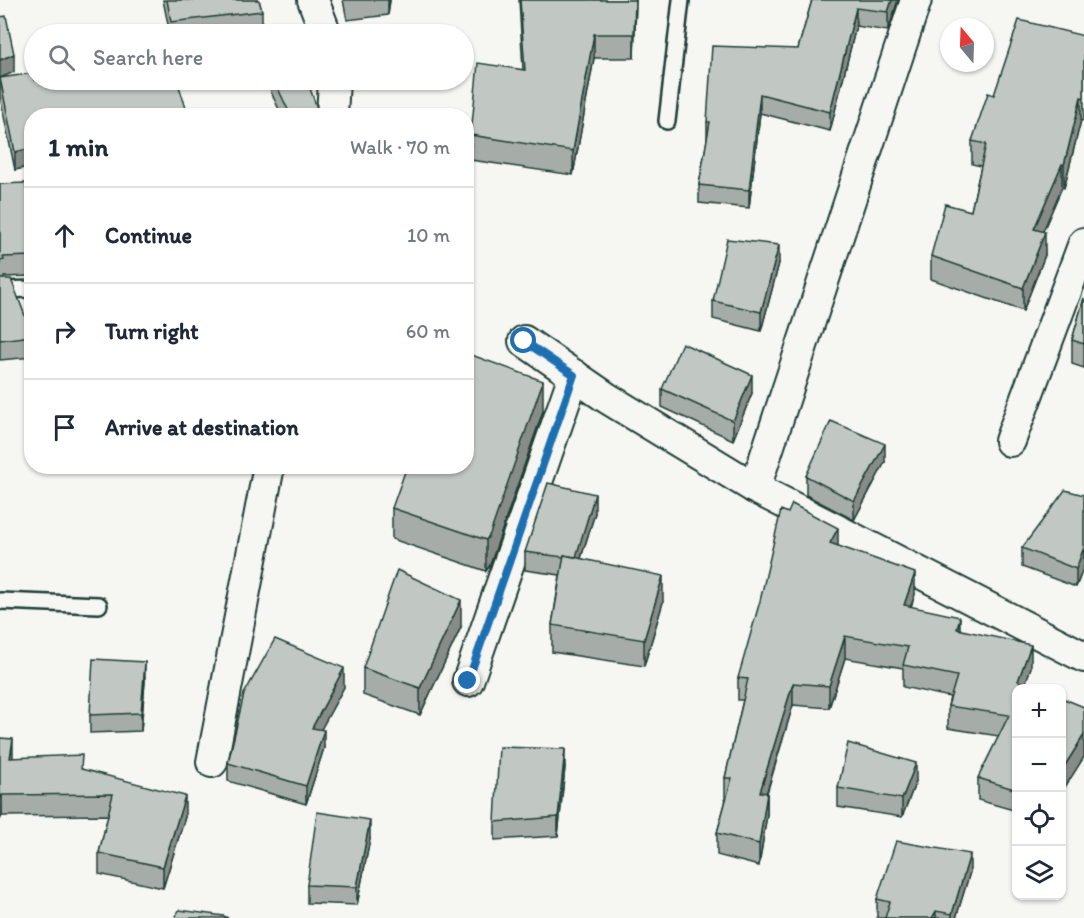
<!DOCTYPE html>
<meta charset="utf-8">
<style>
:root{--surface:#fff;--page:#f6f6f7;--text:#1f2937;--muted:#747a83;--line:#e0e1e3}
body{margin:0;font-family:Itim,sans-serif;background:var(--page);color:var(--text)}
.controls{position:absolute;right:18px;bottom:18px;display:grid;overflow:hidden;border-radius:12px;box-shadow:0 2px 4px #0004}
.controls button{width:54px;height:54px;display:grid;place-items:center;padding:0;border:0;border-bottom:2px solid var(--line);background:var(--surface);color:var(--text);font:30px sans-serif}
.compass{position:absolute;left:940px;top:18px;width:54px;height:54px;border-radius:50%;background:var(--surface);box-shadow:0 2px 4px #0004;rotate:341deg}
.stop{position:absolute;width:18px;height:18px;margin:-14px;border:4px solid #1f6fb2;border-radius:50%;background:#fff}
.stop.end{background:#1f6fb2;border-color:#fff;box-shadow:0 2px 6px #0008}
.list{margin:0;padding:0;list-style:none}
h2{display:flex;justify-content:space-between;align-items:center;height:78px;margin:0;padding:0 24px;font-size:26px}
h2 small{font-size:20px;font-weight:400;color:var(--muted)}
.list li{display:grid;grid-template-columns:39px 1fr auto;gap:18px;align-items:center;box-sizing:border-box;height:96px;padding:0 24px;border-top:2px solid var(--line)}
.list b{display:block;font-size:22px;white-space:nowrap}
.list em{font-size:20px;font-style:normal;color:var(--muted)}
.icon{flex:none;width:33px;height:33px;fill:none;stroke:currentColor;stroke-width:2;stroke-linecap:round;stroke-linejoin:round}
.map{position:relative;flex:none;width:1084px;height:918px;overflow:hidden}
.search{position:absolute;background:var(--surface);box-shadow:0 2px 4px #0004;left:24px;top:24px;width:450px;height:66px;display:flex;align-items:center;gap:15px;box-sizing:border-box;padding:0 21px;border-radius:33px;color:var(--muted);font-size:22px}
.panel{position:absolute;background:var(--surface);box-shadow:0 2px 4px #0004;left:24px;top:108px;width:450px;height:366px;border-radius:24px}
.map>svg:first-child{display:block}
</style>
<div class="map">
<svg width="1084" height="918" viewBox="0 0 1084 918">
<rect width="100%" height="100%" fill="#f6f6f2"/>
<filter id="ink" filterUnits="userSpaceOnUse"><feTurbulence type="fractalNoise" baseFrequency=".0167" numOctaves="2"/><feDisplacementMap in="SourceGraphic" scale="12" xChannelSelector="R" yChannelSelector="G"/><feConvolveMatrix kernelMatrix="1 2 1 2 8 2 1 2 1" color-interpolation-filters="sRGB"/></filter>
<g filter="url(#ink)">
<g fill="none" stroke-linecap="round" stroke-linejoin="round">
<g stroke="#1f3d34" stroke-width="20">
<g id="lane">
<polyline points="667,121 681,0"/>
<polyline points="0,290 32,289"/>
<polyline points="0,601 99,605"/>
</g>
</g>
<g stroke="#1f3d34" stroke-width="34">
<g id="street">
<polyline points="313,0 326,34"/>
<polyline points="332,116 334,80"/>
<polyline points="524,341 607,398 755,488 1084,657"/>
<polyline points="1010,441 1084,243"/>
<polyline points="755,488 916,0"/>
<polyline points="468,681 574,375"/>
<polyline points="212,762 269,466"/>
</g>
</g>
<use href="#lane" stroke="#f6f6f2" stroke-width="15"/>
<use href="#street" stroke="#f6f6f2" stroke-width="30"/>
</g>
<g fill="#a6aca8" stroke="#1f3d34" stroke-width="1.5">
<polygon points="163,0 259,0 262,11 262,30 221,34 170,34"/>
<polygon points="343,0 390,0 388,15 347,20"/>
<polygon points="519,0 636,0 634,58 594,58 573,175 471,160 471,135 523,70"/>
<polygon points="812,0 898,0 888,31 856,26 830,131 760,113 749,208 699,203 699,185 707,140 707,122 798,49"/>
<polygon points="1084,36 1084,121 1081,120 1064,188 1062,187 1043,231 1045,255 1023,311 931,279 931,256 971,211 981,166 972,164 972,141 994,95"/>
<polygon points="0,78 187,111 187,116 32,116 32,166 15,170 0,97"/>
<polygon points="271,80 307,80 317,116 282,116 271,92"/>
<polygon points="0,184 27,195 32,196 32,276 4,277 4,279 32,334 32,357 0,360"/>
<polygon points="779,263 761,331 713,319 713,301"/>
<polygon points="1084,298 1084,368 1072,364 1072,340"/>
<polygon points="662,389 752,393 733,440 662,407"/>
<polygon points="543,411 490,565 486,571 392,539 392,508"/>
<polygon points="885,462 854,520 806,495 806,476"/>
<polygon points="1084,495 1084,566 1076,587 1022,567 1022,548"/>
<polygon points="595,513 581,558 663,602 644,666 552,652 552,625 560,575 525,570 525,552"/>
<polygon points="838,546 915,594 911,607 960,629 1031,667 1025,683 1017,688 1017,811 978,800 978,778 999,736 948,728 948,706 950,697 903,687 903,668 845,658 829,708 793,705 767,793 767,814 759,866 717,855 717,833 726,800 725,800 725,778 743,700 738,700 738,678"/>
<polygon points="461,627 420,715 363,695 363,668"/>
<polygon points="145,681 141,731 90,733 90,715"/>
<polygon points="344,687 321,729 324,748 306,804 228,781 228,763"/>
<polygon points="0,738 13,758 82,769 185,817 163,888 99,874 99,853 108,815 2,816"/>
<polygon points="565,767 558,836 495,840 495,822"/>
<polygon points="916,781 902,817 838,807 838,788"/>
<polygon points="370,839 357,905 307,903 307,885"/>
<polygon points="970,872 956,918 877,918 877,899"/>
</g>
<g fill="#878c88" stroke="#1f3d34" stroke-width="1.5">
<polygon points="388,0 390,0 388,15"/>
<polygon points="635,0 636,0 634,58 634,34"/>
<polygon points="892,0 898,0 888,31 888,12"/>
<polygon points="856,8 856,26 830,131 830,112"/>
<polygon points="594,34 594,58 573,175 573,151"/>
<polygon points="14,54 14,72 0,78 0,60"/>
<polygon points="760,94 760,113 749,208 749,190"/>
<polygon points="1081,97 1081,120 1064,188 1064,165"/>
<polygon points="317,108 317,116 300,116"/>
<polygon points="32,148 32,166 15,170 15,152"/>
<polygon points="1062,164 1062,187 1034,252 1034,229"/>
<polygon points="1045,232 1045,255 1023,311 1023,288"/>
<polygon points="779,245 779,263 761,331 761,312"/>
<polygon points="752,375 752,393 733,440 733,421"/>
<polygon points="543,381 543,411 490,565 486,571 486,540"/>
<polygon points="885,444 885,462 854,520 854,501"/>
<polygon points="595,494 595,513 575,577 575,559"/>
<polygon points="838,528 838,550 830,543"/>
<polygon points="1084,547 1084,566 1076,587 1076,569"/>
<polygon points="915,573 915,594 904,627 904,605"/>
<polygon points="663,576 663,602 644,666 644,640"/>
<polygon points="461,600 461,627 420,715 420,688"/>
<polygon points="960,617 960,639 957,629"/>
<polygon points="845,636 845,658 829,708 829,686"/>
<polygon points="1031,645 1031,667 1024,688 1018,681"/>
<polygon points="145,662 145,681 141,731 141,713"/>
<polygon points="344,668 344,687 312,746 312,728"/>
<polygon points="793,683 793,705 760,814 760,792"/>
<polygon points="324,730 324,748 306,804 306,786"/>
<polygon points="1084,735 1084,757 1062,792 1062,770"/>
<polygon points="13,739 13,760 10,758"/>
<polygon points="565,749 565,767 558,836 558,817"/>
<polygon points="916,763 916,781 902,817 902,799"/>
<polygon points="767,793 767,814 759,866 759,844"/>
<polygon points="2,795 2,816 0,820 0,799"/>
<polygon points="185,796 185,817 163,888 163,867"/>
<polygon points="370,820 370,839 357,905 357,887"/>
<polygon points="970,854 970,872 956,918 952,918 952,914"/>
<polygon points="936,911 936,918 932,918"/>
</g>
<g fill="#c1c8c3" stroke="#1f3d34" stroke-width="1.5">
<polygon points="167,0 259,0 262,11 171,22"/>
<polygon points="520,0 635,0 634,34 594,34 573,151 471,135 478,63 525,70"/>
<polygon points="812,0 892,0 888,12 856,8 830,112 760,94 749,190 699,185 710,122 707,122 712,46 798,49"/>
<polygon points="6,16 14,54 0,60 0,17"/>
<polygon points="1019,20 1084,36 1084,98 1081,97 1064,165 1062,164 1034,229 1045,232 1023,288 931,256 945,204 971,211 986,144 972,141 988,93 994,95"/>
<polygon points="34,73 34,80 177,80 187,111 111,114 111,116 32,116 32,148 15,152 0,78"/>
<polygon points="274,80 307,80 317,108 300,116 291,116"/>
<polygon points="26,183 27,195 32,196 32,256 3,257 4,260 0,261 0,184"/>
<polygon points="727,239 779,245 761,312 713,301"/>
<polygon points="0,279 11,279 32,334 32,336 0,340"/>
<polygon points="1084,298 1084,344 1072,340"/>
<polygon points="682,343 752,375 733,421 662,389"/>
<polygon points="466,353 543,381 490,534 486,540 392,508 407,466 466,466"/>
<polygon points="831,421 885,444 854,501 806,476"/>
<polygon points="548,483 595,494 576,557 564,555 563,557 525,552"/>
<polygon points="1065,490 1084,495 1084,547 1076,569 1022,548"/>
<polygon points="792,504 838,528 830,543 915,573 904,605 960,617 957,629 1031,645 1018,681 1038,688 1017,688 1017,790 978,778 1009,715 948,706 957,676 903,665 908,647 845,636 829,686 793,683 760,792 767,793 759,844 717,833 732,778 725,778 748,679 738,678 760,601 781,510 788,513"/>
<polygon points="564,555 663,576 644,640 552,625"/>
<polygon points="397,570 461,600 420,688 363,668"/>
<polygon points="275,639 344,668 312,728 324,730 306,786 228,763 244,694"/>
<polygon points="93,659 145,662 141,713 90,715"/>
<polygon points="1062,698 1084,707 1084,735 1062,770"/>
<polygon points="0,738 13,739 10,758 82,755 81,769 185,796 163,867 99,853 113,794 2,795 0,799"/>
<polygon points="848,743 916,763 902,799 838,788"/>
<polygon points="499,747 565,749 558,817 495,822"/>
<polygon points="317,812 370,820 357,887 307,885"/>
<polygon points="896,841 970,854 952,914 936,911 932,918 885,918 890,902 877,899"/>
<polygon points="179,910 224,916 228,918 175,918"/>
</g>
</g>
<g fill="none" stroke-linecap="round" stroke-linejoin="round" filter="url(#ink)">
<polyline stroke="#1f6fb2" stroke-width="8" points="468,681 574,375 524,341"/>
</g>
</svg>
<div class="controls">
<button>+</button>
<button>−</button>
<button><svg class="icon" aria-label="locate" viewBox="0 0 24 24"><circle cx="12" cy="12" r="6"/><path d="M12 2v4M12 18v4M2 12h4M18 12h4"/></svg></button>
<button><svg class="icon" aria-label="layers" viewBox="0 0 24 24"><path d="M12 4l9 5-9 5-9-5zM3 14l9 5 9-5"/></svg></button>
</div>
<svg class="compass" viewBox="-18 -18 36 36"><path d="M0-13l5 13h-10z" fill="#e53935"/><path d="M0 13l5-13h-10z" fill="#747a83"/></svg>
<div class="stop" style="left:524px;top:341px"></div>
<div class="stop end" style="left:468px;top:681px"></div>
<div class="search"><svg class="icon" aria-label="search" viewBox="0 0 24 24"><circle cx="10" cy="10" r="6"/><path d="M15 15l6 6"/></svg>Search here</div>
<section class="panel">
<h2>1 min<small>Walk · 70 m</small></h2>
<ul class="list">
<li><svg class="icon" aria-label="ahead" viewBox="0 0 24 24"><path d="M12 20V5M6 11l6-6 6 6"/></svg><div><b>Continue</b></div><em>10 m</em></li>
<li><svg class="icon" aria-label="right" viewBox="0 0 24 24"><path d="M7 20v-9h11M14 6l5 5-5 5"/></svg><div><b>Turn right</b></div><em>60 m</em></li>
<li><svg class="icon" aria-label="arrive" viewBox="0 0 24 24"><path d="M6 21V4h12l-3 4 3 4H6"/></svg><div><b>Arrive at destination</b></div></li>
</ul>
</section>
</div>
